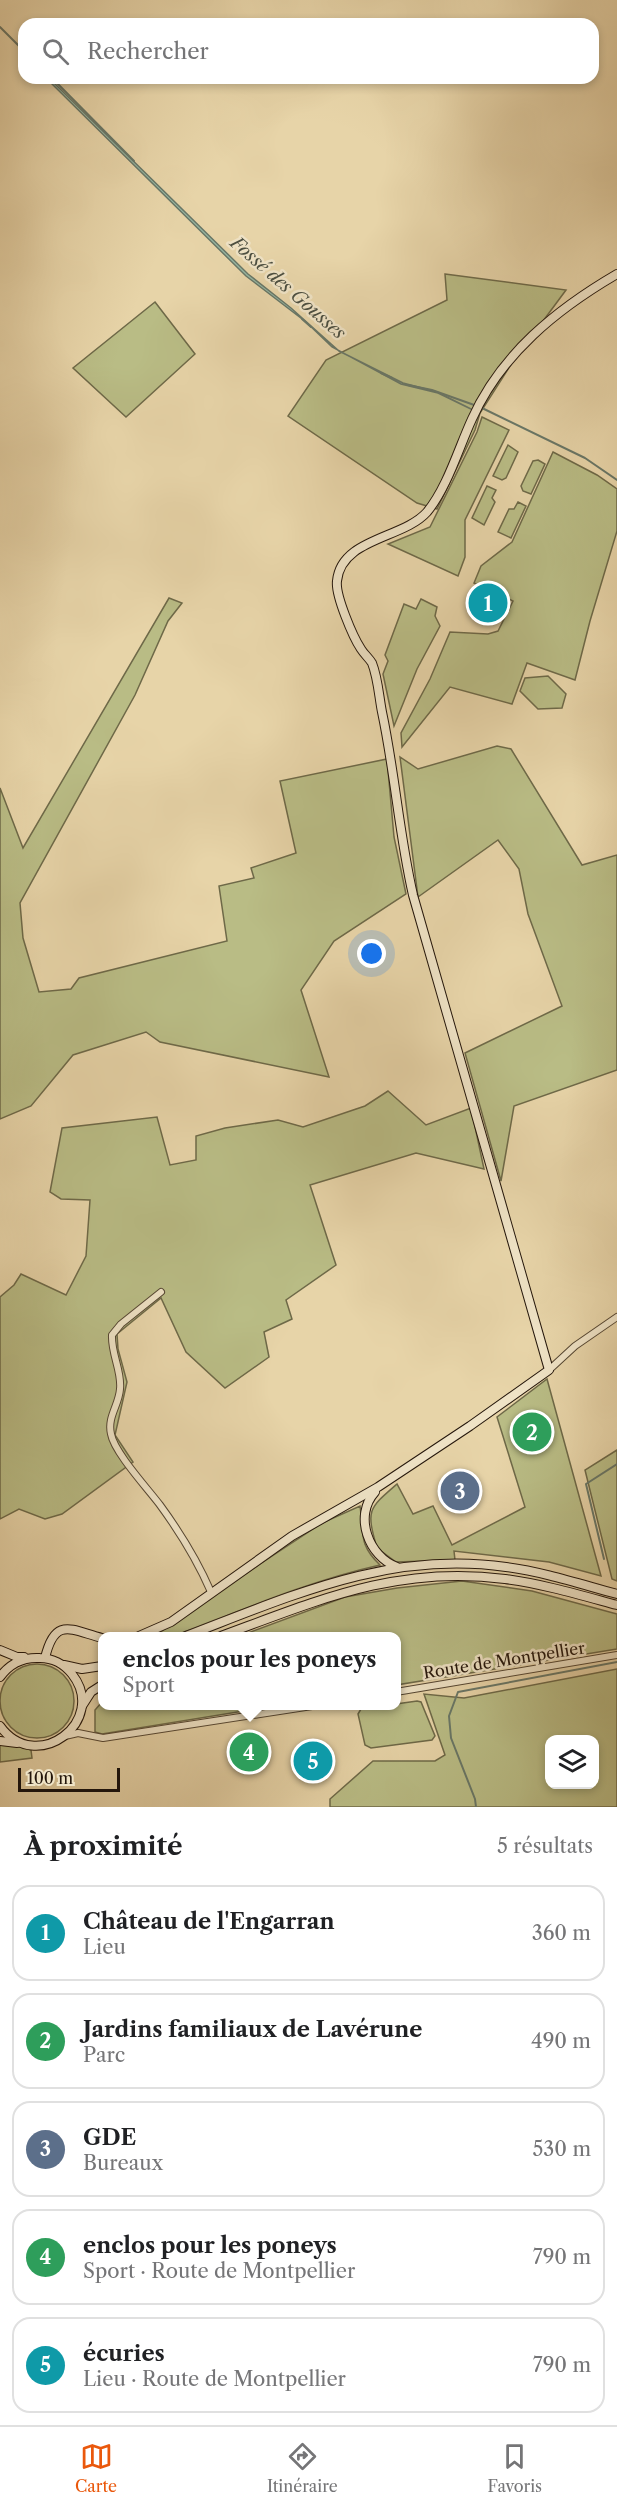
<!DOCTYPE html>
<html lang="fr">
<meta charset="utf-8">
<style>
:root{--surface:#fff;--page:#f2f2f2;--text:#202124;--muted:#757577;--line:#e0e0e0;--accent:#ea580c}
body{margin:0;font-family:"Libre Caslon Text",serif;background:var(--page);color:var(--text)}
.controls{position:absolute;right:18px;bottom:18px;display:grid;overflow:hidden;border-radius:12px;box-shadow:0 3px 9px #0003}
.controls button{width:54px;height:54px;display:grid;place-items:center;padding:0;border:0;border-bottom:2px solid var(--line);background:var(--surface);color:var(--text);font:30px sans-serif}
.scale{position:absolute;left:18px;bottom:15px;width:102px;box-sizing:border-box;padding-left:6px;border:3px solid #24160b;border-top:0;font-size:16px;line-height:21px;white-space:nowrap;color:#24160b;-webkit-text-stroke:4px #efe3c6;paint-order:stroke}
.you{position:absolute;left:372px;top:954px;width:21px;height:21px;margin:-15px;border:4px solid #fff;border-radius:50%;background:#1a73e8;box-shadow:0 0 0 9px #1a73e833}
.badge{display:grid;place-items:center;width:39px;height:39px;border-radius:50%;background:var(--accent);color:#fff;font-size:20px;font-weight:700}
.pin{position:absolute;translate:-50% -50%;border:3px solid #fff;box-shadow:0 2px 6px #0006}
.popup{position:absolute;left:98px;top:1632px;width:303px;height:78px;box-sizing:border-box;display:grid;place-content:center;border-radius:12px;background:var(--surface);filter:drop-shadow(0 2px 4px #0005);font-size:20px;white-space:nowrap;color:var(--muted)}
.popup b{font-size:22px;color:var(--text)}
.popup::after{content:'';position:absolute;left:50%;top:100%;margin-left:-12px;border:12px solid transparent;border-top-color:var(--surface)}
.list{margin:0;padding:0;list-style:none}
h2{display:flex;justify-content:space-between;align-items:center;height:78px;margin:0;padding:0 24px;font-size:26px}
h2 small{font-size:20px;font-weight:400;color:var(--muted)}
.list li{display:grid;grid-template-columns:39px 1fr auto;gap:18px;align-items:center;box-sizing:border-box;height:96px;margin:0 12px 12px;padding:0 12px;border:2px solid var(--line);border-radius:18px}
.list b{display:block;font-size:22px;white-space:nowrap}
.list p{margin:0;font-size:20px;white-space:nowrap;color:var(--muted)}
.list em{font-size:20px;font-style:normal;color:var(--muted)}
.icon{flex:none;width:33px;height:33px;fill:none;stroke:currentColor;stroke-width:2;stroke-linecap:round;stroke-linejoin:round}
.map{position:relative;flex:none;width:617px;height:1807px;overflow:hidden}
.search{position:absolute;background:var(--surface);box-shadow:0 3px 9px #0003;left:18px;right:18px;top:18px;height:66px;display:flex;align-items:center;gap:15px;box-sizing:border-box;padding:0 21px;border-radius:18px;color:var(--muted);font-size:22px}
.sheet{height:618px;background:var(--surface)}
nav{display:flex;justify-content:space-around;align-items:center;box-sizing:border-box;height:84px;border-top:2px solid var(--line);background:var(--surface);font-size:16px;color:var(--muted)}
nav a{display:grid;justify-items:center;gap:3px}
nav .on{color:var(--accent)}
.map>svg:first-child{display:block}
</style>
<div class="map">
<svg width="617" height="1807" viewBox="0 0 617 1807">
<rect width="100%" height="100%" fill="#e7d4a8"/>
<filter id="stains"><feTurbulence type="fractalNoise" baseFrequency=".00333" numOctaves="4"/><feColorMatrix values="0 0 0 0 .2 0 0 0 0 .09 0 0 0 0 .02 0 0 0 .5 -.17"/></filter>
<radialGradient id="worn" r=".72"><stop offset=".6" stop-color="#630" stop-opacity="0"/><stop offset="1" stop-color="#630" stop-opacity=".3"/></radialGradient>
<g fill="#b9bc85" stroke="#6e6948" stroke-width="1.5" fill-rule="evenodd">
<polygon points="445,274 566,290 512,363 480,413 475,430 437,509 417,503 288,416 326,360 447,300"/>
<polygon points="155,302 195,354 126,417 73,368"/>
<polygon points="482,417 509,430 465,520 465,557 458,576 388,544 430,527 477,432"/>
<polygon points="508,445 518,452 506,478 502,480 493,476"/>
<polygon points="553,452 597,475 617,489 617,531 590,621 575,680 527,663 512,704 450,687 402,747 401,733 430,679 450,632 488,634 498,631 513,601 474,583 481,566 512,542"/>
<polygon points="538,460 545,464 531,494 523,491 521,486 533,461"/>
<polygon points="487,486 496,490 492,498 495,502 484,525 472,518"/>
<polygon points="518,502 526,506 511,538 498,532 509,509 514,509"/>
<polygon points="169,598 182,603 168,621 135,695 20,903 23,938 39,992 71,989 79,978 227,941 219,886 254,878 251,868 296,853 280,781 387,759 394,837 406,894 334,941 301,990 329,1077 160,1042 146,1032 73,1055 31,1106 0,1119 0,788 23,848"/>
<polygon points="421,599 437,607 435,616 440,626 417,669 394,726 383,674 388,661 385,655 404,604 416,609"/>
<polygon points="548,676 566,694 562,708 538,709 520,691 525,678"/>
<polygon points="497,746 511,749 582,865 617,855 617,1070 514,1106 501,1181 465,1053 562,1006 528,914 519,869 498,840 418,897 400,757 418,769"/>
<polygon points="388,1091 426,1125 471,1108 484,1169 416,1153 310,1185 336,1265 286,1300 292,1319 264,1332 269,1357 225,1388 186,1352 161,1298 117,1334 118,1349 127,1382 115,1435 133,1462 62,1514 45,1519 19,1509 0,1519 0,1297 14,1285 21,1274 66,1295 86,1256 90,1200 61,1199 50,1192 62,1128 157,1117 170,1165 196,1160 196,1136 225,1128 278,1120 303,1127 365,1106"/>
<path d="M547,1379L601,1576L549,1562L454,1551L455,1560L396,1562L377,1548C366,1510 368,1509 397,1484L413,1514L433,1506L452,1545L525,1507L497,1417Z"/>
<polygon points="617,1450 617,1581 612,1579 585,1470"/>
<path d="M360,1506C364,1533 358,1544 380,1565C309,1581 242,1610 174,1636H155L216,1593L322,1523Z"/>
<polygon points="462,1581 532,1591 617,1614 617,1649 396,1685 396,1636 240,1636 345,1597 397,1588"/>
<circle cx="37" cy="1701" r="37"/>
<path d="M617,1669V1807H330V1799L373,1761H435L445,1755L424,1694L464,1698ZM550,1740H594V1784H550Z"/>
<polygon points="417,1701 421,1702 435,1736 432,1740 371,1748 365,1745 358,1714 361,1709"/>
<polygon points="102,1702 102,1706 274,1706 102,1734 95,1732 95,1710"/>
<polygon points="247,1735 263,1760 251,1768 235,1743"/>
<polygon points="0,1744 10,1744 31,1750 32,1758 0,1762"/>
</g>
<polygon fill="#97b8a4" stroke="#697767" stroke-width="1.5" points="46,78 49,78 248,274 291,308 339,351 403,383 437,392 473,410 438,393 401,384 332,347 306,322 246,276"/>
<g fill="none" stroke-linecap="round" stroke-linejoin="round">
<g stroke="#697767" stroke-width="2">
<polyline points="0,27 24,51"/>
<polyline points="52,78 134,161"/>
<polyline points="302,319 311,327"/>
<polyline points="381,373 392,378"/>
<polyline points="408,385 432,390 477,406"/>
<polyline points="482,408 585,458 617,480"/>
<polyline points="604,1559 586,1484 617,1464"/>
<polyline points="476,1807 475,1799 451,1738 449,1716 458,1692 617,1662"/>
</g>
<g stroke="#554632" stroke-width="8">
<g id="street">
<path d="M161,1292L121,1324L112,1335C111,1354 122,1371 120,1389C119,1405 107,1417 111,1434C114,1452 148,1489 160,1505C179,1531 198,1562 211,1592"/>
<polyline points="549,1370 575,1346 617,1317"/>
<polyline points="396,1692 617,1655"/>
<polyline points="65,1736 78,1733 103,1738 312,1706"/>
</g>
</g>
<g stroke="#24160b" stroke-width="10">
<g id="secondary">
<path d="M375,1492C353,1516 369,1557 397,1567"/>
<path d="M139,1636L171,1622L292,1536L378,1487L470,1426L549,1370L413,895C399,834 395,773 382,712C379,697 378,678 372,663C369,658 364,654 361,649C353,637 335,595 337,581C341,538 403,539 427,512C447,488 459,447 472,419C501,354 557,309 617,274"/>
<path d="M186,1636C291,1596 390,1550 506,1567C544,1572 580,1584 617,1594"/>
<path d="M221,1636C319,1600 398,1565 505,1579C543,1584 580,1595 617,1605"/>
<polyline points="0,1650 17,1657 24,1657"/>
<path d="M45,1658C55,1616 71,1630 102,1638"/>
<polyline points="64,1665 82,1669 102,1666"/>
<path d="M0,1677C10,1663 23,1657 40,1658C52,1658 64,1664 72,1674C109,1721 36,1776 0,1726"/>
<polyline points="82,1706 91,1692 102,1685"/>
<polyline points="0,1741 17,1743"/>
</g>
</g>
<use href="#street" stroke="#efe3c6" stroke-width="6"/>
<use href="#secondary" stroke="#efe3c6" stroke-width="8"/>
</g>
<g text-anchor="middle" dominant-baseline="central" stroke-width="5" stroke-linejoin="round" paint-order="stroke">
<g font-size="16" fill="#24160b" stroke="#efe3c6">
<text transform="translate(504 1660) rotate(-9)">Route de Montpellier</text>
</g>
<g font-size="18" font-style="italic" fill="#4c4f41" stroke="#efe3c6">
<text transform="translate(288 288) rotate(41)">Fossé des Gousses</text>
</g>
</g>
<rect width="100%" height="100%" filter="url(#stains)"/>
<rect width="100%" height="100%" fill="url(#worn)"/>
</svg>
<div class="controls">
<button><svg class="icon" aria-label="layers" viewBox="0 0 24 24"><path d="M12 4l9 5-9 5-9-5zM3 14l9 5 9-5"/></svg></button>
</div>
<div class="scale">100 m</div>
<div class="you"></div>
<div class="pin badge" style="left:488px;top:603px;background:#0f9aa8">1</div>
<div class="pin badge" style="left:532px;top:1432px;background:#2e9e5b">2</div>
<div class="pin badge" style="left:460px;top:1491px;background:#5c6f8a">3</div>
<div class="pin badge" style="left:249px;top:1752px;background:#2e9e5b">4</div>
<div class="popup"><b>enclos pour les poneys</b>Sport</div>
<div class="pin badge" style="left:313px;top:1761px;background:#0f9aa8">5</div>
<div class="search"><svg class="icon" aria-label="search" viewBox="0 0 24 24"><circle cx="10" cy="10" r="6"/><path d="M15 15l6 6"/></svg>Rechercher</div>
</div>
<section class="sheet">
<h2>À proximité<small>5 résultats</small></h2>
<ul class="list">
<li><span class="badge" style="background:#0f9aa8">1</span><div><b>Château de l'Engarran</b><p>Lieu</p></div><em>360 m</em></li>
<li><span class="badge" style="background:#2e9e5b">2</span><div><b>Jardins familiaux de Lavérune</b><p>Parc</p></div><em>490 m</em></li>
<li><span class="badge" style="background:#5c6f8a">3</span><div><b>GDE</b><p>Bureaux</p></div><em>530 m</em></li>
<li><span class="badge" style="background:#2e9e5b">4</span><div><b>enclos pour les poneys</b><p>Sport · Route de Montpellier</p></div><em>790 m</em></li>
<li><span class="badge" style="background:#0f9aa8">5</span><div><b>écuries</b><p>Lieu · Route de Montpellier</p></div><em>790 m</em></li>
</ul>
</section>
<nav>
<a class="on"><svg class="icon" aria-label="map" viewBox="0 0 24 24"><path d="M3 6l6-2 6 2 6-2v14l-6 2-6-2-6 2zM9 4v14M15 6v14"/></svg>Carte</a>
<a><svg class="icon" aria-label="directions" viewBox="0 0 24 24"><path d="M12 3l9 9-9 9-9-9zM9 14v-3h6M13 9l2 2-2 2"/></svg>Itinéraire</a>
<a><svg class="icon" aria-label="saved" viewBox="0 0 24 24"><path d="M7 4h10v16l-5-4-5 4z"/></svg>Favoris</a>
</nav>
